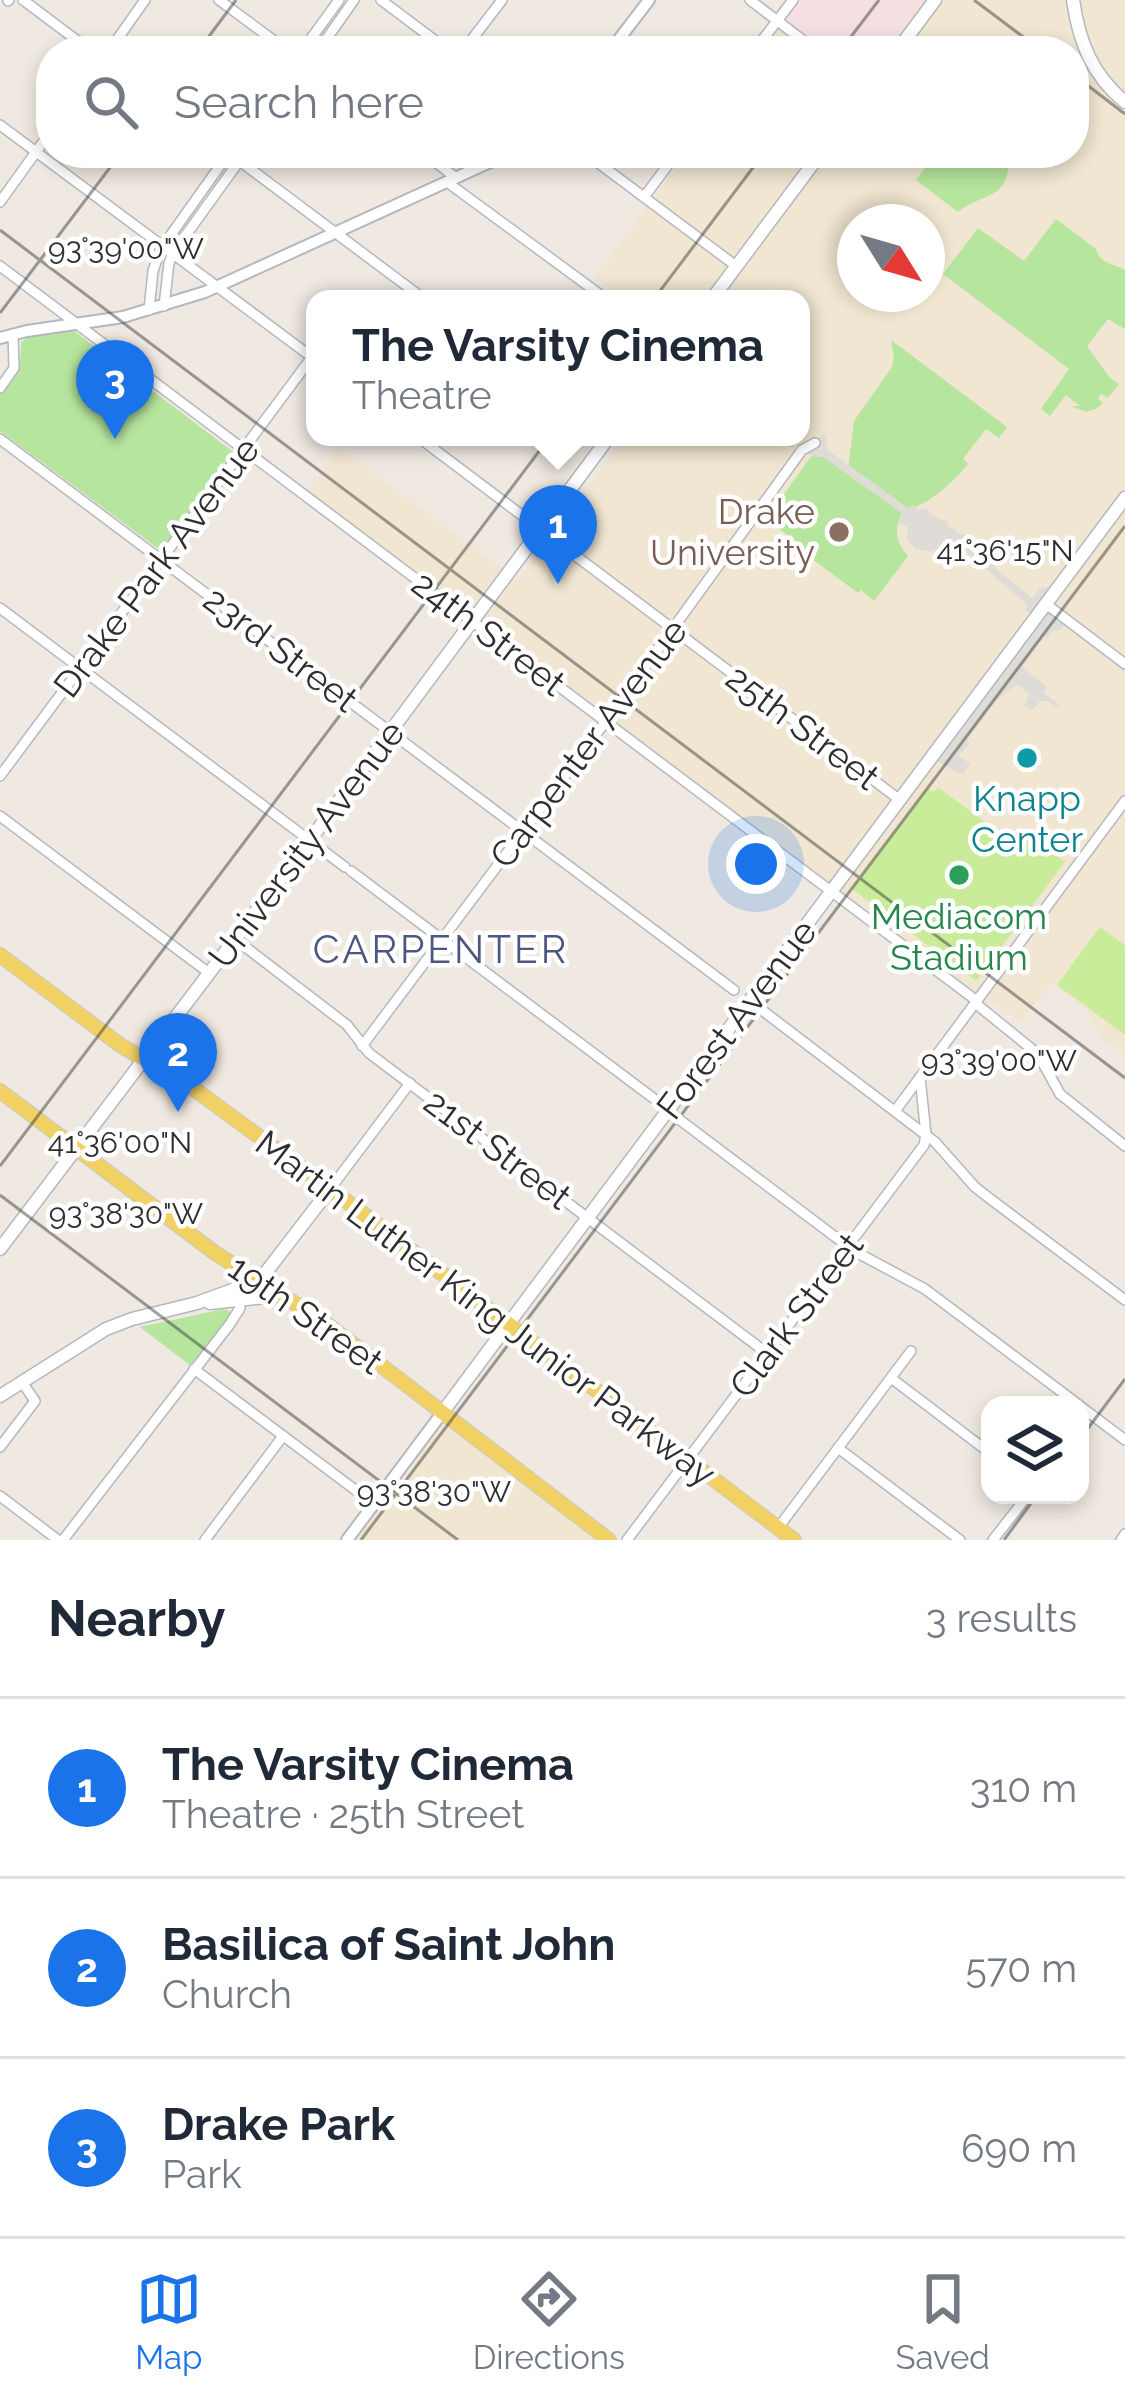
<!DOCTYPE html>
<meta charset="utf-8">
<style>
:root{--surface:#fff;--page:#f2f2f3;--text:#1f2937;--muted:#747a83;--line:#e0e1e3;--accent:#1a73e8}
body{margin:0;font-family:Raleway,sans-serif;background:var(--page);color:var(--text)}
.controls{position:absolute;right:36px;bottom:36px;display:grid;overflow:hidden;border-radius:24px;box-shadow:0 6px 18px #0003}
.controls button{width:108px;height:108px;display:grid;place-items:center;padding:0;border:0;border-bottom:3px solid var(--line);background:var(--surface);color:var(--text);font:60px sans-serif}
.compass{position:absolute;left:837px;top:204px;width:108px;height:108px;border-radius:50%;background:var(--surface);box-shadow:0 6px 18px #0003;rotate:127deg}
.you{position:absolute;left:756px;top:864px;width:42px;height:42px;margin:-30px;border:9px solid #fff;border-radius:50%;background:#1a73e8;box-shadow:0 0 0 18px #1a73e833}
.badge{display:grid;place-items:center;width:78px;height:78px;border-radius:50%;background:var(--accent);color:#fff;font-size:39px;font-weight:700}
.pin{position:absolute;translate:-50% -99px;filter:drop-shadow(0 3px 6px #0008)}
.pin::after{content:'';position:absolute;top:63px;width:42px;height:36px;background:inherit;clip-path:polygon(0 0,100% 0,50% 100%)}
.popup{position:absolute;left:306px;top:290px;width:504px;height:156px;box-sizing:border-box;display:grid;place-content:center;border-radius:24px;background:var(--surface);filter:drop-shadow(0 3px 9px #0005);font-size:39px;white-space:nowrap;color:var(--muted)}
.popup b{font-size:45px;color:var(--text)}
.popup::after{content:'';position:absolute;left:50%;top:100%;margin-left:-24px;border:24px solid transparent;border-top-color:var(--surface)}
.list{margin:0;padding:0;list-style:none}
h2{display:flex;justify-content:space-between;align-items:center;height:156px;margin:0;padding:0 48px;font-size:51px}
h2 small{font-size:39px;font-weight:400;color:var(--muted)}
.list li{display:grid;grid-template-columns:78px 1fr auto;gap:36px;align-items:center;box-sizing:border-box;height:180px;padding:0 48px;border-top:3px solid var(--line)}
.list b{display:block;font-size:45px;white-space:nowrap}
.list p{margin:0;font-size:39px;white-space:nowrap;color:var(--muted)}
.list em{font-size:39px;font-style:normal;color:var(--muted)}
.icon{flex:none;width:66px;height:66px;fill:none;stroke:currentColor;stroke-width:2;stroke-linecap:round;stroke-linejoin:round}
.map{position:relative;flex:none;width:1125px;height:1540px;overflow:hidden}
.search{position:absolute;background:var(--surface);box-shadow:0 6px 18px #0003;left:36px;right:36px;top:36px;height:132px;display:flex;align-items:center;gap:30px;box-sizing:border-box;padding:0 42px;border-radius:48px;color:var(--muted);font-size:45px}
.sheet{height:696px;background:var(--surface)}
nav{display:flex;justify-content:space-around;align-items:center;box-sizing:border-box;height:168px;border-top:3px solid var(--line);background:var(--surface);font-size:33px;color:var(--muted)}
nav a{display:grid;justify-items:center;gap:6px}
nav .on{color:var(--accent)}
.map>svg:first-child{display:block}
</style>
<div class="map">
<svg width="1125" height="1540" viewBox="0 0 1125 1540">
<rect width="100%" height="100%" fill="#efe9e1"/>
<g fill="#f0e6d1" fill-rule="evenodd">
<path d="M800,0H1125V1056L1104,1040L1084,1008L1052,983L1020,1023L991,1000L985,1007L305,495L340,448L517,581L625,437H801V299H624L595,276L687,153H1074V51H762ZM855,222H927V294H855Z"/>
<polygon points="446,1424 449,1425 602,1540 354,1540 384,1500 390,1497 422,1454 423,1449"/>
</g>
<polygon fill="#f5dfe0" points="799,0 925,0 902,29 897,41 886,51 825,51 785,19"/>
<g fill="#b6e59e">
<path d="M936,153H1009C1010,202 985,191 958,212L916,180Z"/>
<path d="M1056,219L1096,249C1101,265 1113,263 1125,270V329L1108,319L1087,346L1109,377L1119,384L1108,398L1101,394L1098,399L1103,403L1096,409L1086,412L1071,406H1080L1066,395L1050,416L1041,409L1069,369L943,274L978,228L1024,261Z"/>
<path d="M74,331L232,451L233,455L163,549L160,550L0,431V393C19,379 21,364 21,342L31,336Z"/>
<path d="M891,340L1007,427L999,438L986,429L963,459L968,464C957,477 942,492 927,501C921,505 914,507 909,511L904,510C894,527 894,541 908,556L874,601L861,590L858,593L804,553L806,549L766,519L810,458L820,451L848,470L854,421L892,367L894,357Z"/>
<polygon points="224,1309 231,1312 231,1317 191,1366 140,1327"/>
</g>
<g fill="#c9ec9a">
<polygon points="938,787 1014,844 1025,832 1065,862 976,981 852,889 928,788 934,792"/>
<polygon points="1100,927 1125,945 1125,1035 1057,985"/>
</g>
<polygon fill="#dfdcd8" points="825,433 828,450 908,508 913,505 917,510 926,508 930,514 944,521 946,520 949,528 956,529 957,533 967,535 997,560 994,567 1032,598 1039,589 1047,587 1055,592 1047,604 1068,620 1061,630 1052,631 1048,637 1044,636 1022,667 1047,687 1043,692 1060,705 1057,708 1048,701 1040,701 1032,711 1024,706 1029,695 1021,686 1016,685 997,700 971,734 967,742 970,744 958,755 970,764 964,773 958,773 931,758 1035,618 1025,610 1028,605 956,544 948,540 939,549 931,552 915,549 907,538 908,526 899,524 903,514 823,457 815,457 802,450"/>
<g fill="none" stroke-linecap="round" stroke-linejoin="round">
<g stroke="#b4b7c1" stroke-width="12">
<g id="minor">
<polyline points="23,0 91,51"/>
<polyline points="219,0 288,51"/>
<polyline points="381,0 449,51"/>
<polyline points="750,0 817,51"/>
<polyline points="8,1 9,0"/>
<polyline points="109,51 145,0"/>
<polyline points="302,51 339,0"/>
<polyline points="318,51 354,0"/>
<polyline points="463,51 502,0"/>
<polyline points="754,51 793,0"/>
<polyline points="0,125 313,358"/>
<polyline points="229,153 424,299"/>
<polyline points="424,153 456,178"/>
<polyline points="585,153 736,266"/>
<polyline points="447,182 606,299"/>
<polyline points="644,197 677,153"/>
<polyline points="0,202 51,131"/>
<polyline points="0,266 977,1001"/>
<polyline points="164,306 169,263 173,253 245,153"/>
<polyline points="149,310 153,271 160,250 229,153"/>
<polyline points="0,388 14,368 13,334"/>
<polyline points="418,437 900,800"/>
<polyline points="0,439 734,990"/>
<polyline points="1046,604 1125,664"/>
<polyline points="0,608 345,867"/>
<polyline points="0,776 312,357"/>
<polyline points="0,816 209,973"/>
<polyline points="351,871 653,1098"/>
<polyline points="235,939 347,1025 369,1053 768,1354"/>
<polyline points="750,1001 935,1142 975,1187 993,1201 1125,1300"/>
<polyline points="975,1003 1038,1054 1060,1094 1125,1146"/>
<polyline points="362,1046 606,721 802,450 815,443"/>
<polyline points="668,1111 854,1251 925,1289 1079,1405"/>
<polyline points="895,1111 1125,801"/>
<polyline points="330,1189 410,1083"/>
<polyline points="194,1369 374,1504"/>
<polyline points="891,1378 990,1453"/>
<polyline points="1080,1406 1125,1440"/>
<polyline points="0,1447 35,1401 22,1382"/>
<polyline points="838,1448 960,1540"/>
<polyline points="0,1496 58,1540"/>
<polyline points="778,1528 911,1351"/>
<polyline points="63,1540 230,1324 240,1308 239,1301"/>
<polyline points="205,1540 283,1436"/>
<polyline points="627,1540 924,1145 926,1135 920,1077"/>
<polyline points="993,1540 1028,1495"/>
<polyline points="1121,1540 1125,1534"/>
</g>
</g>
<g stroke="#b4b7c1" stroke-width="14">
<g id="tertiary">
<polyline points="610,51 649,0"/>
<polyline points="0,338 27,331 123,317 205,292 510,153"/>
<polyline points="347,1540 442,1413"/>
</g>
</g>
<g stroke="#b4b7c1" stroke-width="15">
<g id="secondary">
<path d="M1073,0C1079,42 1092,75 1125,102"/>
<polyline points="897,51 935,0"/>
<polyline points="712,299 821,153"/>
<polyline points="0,1249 304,848 609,437"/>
<polyline points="239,1301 260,1280 330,1189"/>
<polyline points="210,1303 283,1295"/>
<polyline points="0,1396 106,1329 132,1319 197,1303 260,1280"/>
<polyline points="442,1413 1125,498"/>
</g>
</g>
<g stroke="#c9c9c9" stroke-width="16">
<g id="primary">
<polyline points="0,955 120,1045 190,1086 321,1182 794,1540"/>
<polyline points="0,1091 215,1253 323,1321 609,1540"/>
</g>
</g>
<use href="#minor" stroke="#fff" stroke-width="9"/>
<use href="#tertiary" stroke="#fff" stroke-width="10"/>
<use href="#secondary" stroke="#fff" stroke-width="12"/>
<use href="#primary" stroke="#f2d163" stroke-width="14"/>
</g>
<path fill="none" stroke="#2e2e2e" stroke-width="3" stroke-opacity="0.45" d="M974,0L1042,51M198,51L236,0M840,51L879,0M1074,75L1125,114M0,230L1125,1078M0,313L121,153M0,1166L764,153M0,1195L458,1540M1080,1439L1125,1379M361,1540L1125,526M1004,1540L1037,1495"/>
<circle fill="#8d6e63" stroke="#fff" stroke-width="4.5" cx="839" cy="532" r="12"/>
<circle fill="#0f9aa8" stroke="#fff" stroke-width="4.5" cx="1027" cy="758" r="12"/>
<circle fill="#2e9e5b" stroke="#fff" stroke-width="4.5" cx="959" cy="875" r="12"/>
<g text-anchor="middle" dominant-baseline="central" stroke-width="9" stroke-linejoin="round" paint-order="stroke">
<g font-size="36" fill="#785e54" stroke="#fff" text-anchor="end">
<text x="815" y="511">Drake<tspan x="815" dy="41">University</tspan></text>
</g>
<g font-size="36" fill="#2e2e2e" stroke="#fff">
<text transform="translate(156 567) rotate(-53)">Drake Park Avenue</text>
<text transform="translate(489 633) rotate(37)">24th Street</text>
<text transform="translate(281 649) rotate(37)">23rd Street</text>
<text transform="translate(803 727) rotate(37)">25th Street</text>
<text transform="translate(588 743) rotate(-53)">Carpenter Avenue</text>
<text transform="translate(306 844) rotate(-53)">University Avenue</text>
<text transform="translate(736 1019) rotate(-53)">Forest Avenue</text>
<text transform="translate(498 1149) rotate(37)">21st Street</text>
<text transform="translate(486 1308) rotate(37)">Martin Luther King Junior Parkway</text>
<text transform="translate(306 1314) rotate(35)">19th Street</text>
<text transform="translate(796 1315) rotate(-53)">Clark Street</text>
</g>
<g font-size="36" fill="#0d838f" stroke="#fff">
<text x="1027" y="798">Knapp<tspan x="1027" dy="41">Center</tspan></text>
</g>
<g font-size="36" fill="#27864d" stroke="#fff">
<text x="959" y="916">Mediacom<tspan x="959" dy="41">Stadium</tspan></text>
</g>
<g font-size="39" letter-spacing="3" fill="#4d5680" stroke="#fff">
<text x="441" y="949">CARPENTER</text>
</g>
</g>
<g font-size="30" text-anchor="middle" fill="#2e2e2e" stroke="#fff" stroke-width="9" stroke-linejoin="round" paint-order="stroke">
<text x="126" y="259">93°39'00"W</text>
<text x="1005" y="561">41°36'15"N</text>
<text x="999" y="1071">93°39'00"W</text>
<text x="120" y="1153">41°36'00"N</text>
<text x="126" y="1224">93°38'30"W</text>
<text x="434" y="1502">93°38'30"W</text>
</g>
</svg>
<div class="controls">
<button><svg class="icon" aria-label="layers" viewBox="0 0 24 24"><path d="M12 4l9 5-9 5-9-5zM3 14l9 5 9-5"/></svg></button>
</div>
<svg class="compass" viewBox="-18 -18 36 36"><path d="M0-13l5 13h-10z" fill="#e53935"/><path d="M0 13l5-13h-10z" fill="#747a83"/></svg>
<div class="you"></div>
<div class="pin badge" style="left:558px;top:584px">1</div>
<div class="popup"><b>The Varsity Cinema</b>Theatre</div>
<div class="pin badge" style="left:178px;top:1112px">2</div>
<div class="pin badge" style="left:115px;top:439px">3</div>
<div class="search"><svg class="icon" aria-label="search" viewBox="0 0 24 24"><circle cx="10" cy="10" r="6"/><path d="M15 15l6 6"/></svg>Search here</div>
</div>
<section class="sheet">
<h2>Nearby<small>3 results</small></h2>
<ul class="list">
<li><span class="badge">1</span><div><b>The Varsity Cinema</b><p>Theatre · 25th Street</p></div><em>310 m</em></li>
<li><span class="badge">2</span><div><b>Basilica of Saint John</b><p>Church</p></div><em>570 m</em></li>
<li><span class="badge">3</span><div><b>Drake Park</b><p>Park</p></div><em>690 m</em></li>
</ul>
</section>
<nav>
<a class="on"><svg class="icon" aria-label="map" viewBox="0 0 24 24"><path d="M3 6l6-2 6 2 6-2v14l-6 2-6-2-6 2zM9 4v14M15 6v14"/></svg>Map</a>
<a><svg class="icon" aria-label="directions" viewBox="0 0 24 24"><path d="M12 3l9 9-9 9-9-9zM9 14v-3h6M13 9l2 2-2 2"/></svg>Directions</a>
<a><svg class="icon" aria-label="saved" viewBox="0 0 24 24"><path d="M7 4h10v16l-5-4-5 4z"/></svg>Saved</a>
</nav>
